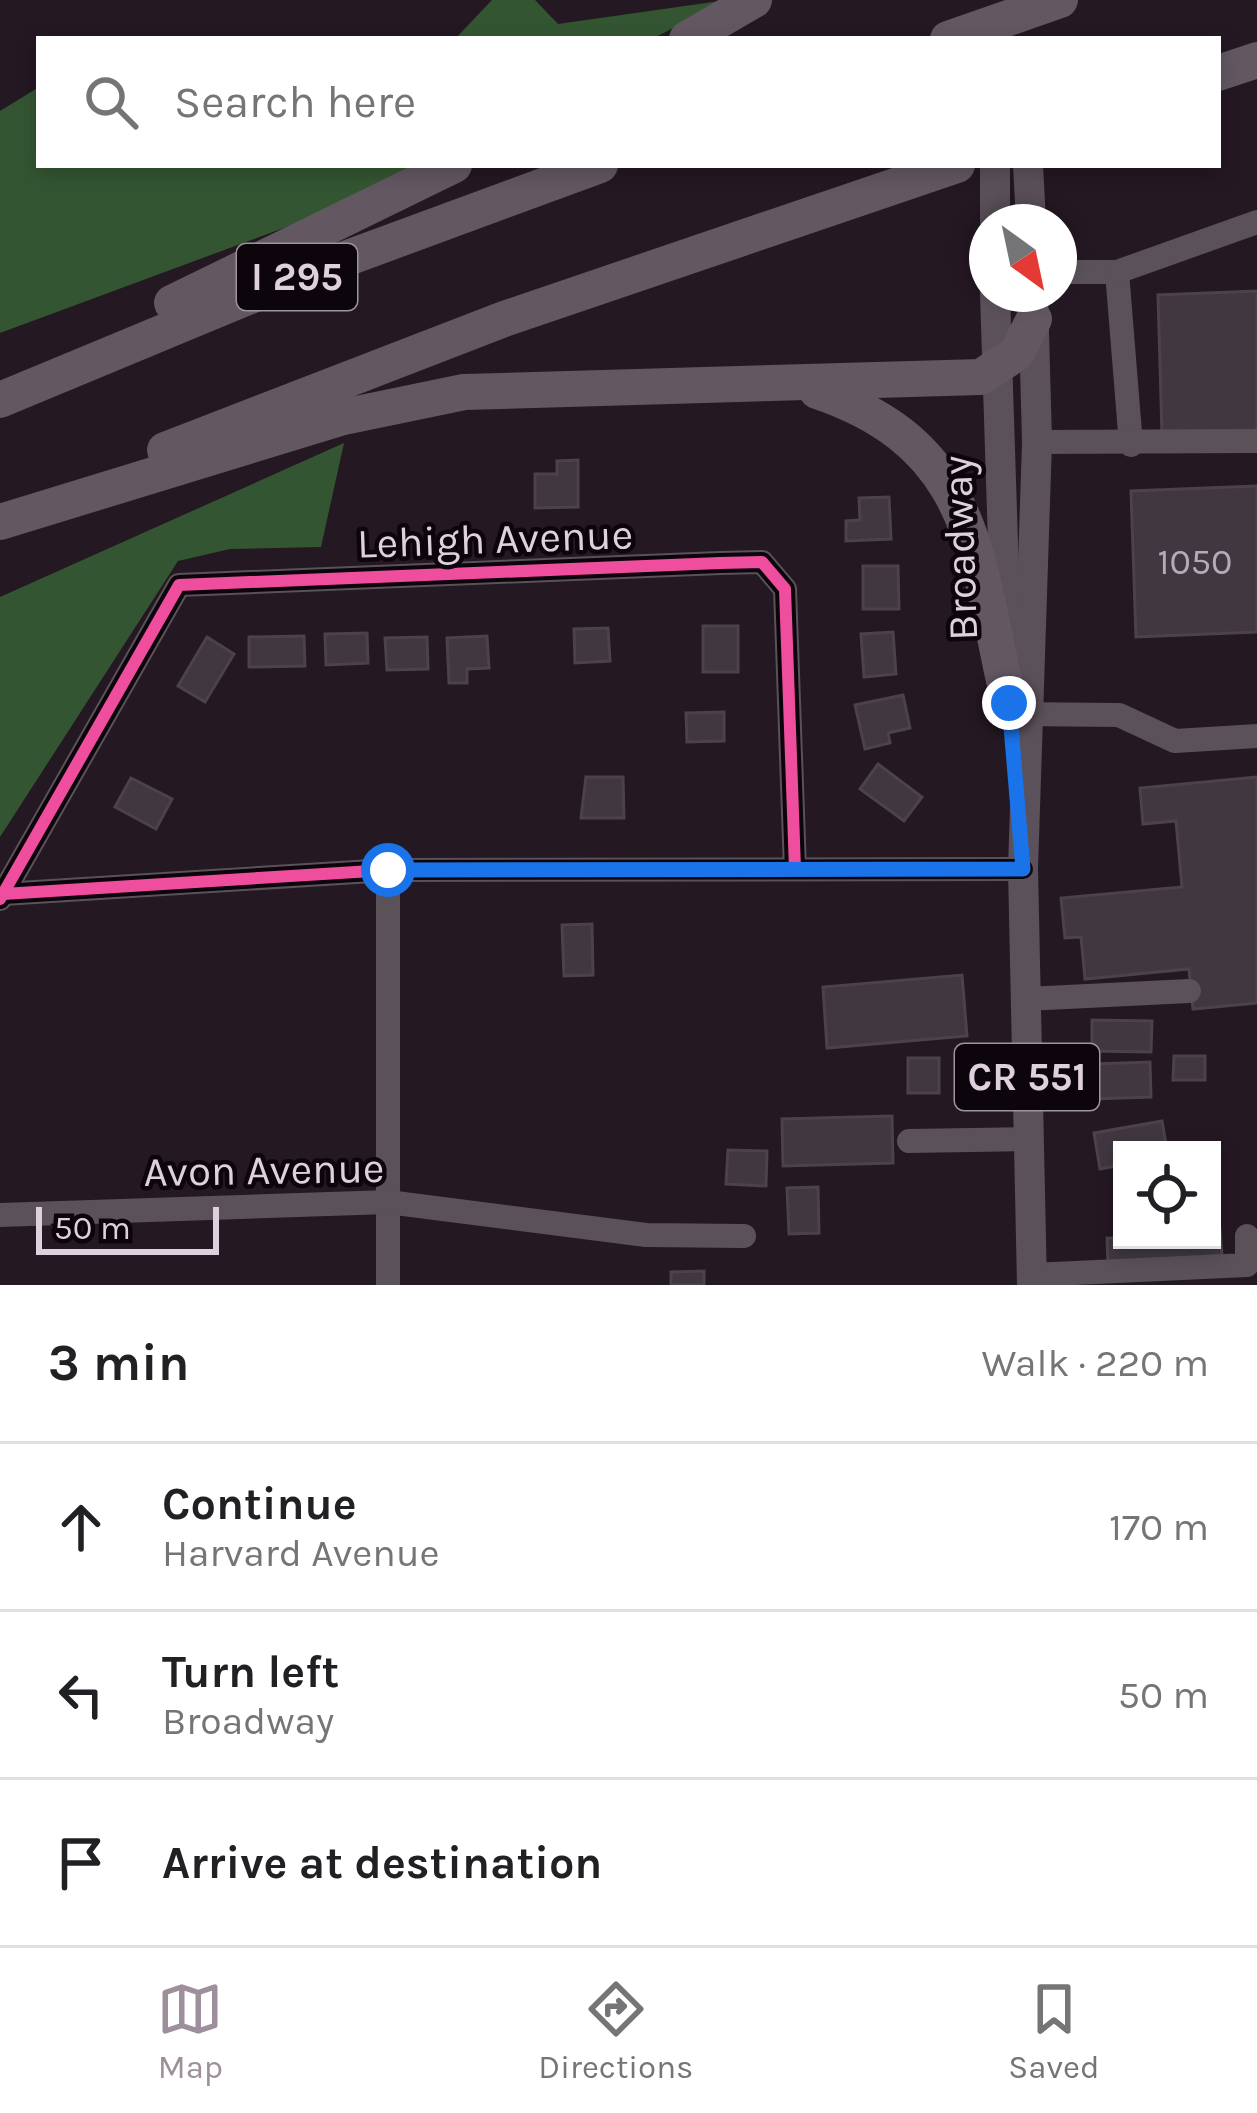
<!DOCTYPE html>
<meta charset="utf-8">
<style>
:root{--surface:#fff;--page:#f6f6f6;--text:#202124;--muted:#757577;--line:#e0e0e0;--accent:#9d909c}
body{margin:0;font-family:Karla,sans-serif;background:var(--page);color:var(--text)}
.controls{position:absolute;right:36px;bottom:36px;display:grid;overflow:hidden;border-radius:0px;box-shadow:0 6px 18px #0003}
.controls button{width:108px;height:108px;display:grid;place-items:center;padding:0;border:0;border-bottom:3px solid var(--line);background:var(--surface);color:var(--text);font:60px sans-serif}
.compass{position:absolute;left:969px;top:204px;width:108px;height:108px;border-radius:50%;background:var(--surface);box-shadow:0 6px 18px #0003;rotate:147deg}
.scale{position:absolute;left:36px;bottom:30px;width:183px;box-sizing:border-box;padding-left:12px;border:6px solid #ded0dd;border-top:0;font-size:33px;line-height:42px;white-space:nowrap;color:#ded0dd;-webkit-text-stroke:9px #0c050b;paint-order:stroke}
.stop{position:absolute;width:36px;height:36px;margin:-27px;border:9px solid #1a73e8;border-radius:50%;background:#fff}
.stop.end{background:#1a73e8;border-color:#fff;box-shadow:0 3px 12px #0008}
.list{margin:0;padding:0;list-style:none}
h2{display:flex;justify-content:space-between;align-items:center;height:156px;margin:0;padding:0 48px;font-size:51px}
h2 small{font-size:39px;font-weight:400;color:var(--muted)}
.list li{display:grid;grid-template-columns:78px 1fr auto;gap:36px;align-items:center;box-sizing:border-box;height:168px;padding:0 48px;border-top:3px solid var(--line)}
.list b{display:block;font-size:45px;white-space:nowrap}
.list p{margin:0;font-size:39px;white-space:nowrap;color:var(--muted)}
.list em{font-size:39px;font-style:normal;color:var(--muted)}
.icon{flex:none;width:66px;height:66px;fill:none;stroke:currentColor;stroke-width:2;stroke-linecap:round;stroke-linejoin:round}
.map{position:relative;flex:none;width:1257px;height:1285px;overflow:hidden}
.search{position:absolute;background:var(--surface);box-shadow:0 6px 18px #0003;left:36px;right:36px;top:36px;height:132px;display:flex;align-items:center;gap:30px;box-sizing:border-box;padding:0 42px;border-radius:0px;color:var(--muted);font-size:45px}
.sheet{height:660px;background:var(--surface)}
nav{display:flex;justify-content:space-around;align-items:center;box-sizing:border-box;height:168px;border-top:3px solid var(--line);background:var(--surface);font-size:33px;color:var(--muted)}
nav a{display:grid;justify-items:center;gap:6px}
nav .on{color:var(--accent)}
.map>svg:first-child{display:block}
</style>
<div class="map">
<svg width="1257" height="1285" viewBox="0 0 1257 1285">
<rect width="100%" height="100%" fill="#241823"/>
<g fill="#345532">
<polygon points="492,0 535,0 558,24 727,0 652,39 455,39"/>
<polygon points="39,87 39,165 454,165 0,333 0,111"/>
<polygon points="344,443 321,547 230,549 178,561 0,837 0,597"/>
</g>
<g fill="#403740" stroke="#4c424b" stroke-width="3">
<polygon points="1257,291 1257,432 1162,435 1158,295"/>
<polygon points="578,460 578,507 535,508 535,474 557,474 557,461"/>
<polygon points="1257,486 1257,632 1136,637 1131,491"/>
<polygon points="889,497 891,539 846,541 846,521 860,520 859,498"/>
<polygon points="863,566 898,566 899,609 863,609"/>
<rect x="703" y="626" width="35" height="46"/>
<polygon points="608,628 610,661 575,663 574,629"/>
<polygon points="893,632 896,674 864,677 861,634"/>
<polygon points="367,633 368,663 326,665 325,634"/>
<polygon points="304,636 305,666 249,667 249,637"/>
<polygon points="487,636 489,668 467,669 467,683 449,683 447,638"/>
<polygon points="207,637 234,654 205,702 178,686"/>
<polygon points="427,637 428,669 387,670 385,638"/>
<polygon points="903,695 910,728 888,733 890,743 865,749 855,705"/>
<polygon points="724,712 724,741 687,742 686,713"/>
<polygon points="878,764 922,797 904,821 860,789"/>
<polygon points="586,777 623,777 624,818 581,818"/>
<polygon points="1257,777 1257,1003 1193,1009 1189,969 1085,979 1081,937 1065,938 1061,898 1182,887 1176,821 1143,824 1140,788"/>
<polygon points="131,778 172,799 156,829 115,807"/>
<polygon points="592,924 593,975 564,976 562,925"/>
<polygon points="962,975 967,1036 827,1048 823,987"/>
<polygon points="1092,1020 1152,1021 1151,1052 1092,1051"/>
<polygon points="1174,1056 1205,1056 1205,1080 1173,1080"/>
<rect x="908" y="1058" width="31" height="35"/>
<polygon points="1150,1062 1151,1097 1093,1099 1093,1064"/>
<polygon points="892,1116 893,1163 783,1166 782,1119"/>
<polygon points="1162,1121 1167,1150 1122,1150 1122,1165 1100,1169 1094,1133"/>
<polygon points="728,1150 767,1151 766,1186 726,1184"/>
<polygon points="818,1187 819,1233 789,1234 787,1188"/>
<polygon points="1220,1229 1222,1255 1108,1263 1107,1238 1212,1240 1212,1230"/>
<polygon points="704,1271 704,1285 671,1285 671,1272"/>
</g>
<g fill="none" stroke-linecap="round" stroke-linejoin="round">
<g stroke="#5a5159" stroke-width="24">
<polyline points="1059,272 1117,272 1131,445"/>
<polyline points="1117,272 1257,222"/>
<polyline points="1037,442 1257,441"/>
<polyline points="1013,714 1119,715 1175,741 1257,736"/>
<polyline points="388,870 388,1285"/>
<polyline points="3,894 388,870 1023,869"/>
<polyline points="0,899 179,585 720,563 762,562 785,589 795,869"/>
<polyline points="1026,999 1189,991"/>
<polyline points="909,1141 1029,1139"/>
<polyline points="0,1215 388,1202 646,1235 744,1236"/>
<polyline points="1032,1275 1247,1265 1247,1236"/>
</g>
<g stroke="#5b515a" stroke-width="30">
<polyline points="995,165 995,222"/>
<polyline points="1028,165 1031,222"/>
<polyline points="995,294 1006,636"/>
<polyline points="1032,1285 1023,869 1037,442 1033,294"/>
</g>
<g stroke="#635862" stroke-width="36">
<polyline points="687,39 754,0"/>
<polyline points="1218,73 1257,60"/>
<polyline points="172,303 454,165"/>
<path d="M817,391C979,446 975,558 1009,703"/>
<polyline points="0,400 296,277 600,165"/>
<polyline points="165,450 504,319 957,165"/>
<polyline points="0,522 343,417 464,392 981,377 1017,353 1034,319"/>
</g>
<polyline stroke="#635862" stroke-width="36" points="948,39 1060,0"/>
<g stroke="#0c050b" stroke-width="20">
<g id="cycleway">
<polyline points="3,894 388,870 1023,869"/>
<polyline points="0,899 179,585 720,563 762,562 785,589 795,869"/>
</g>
</g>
<use href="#cycleway" stroke="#ef4d9e" stroke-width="12"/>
</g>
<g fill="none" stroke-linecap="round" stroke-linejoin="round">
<polyline stroke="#1a73e8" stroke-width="15" points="388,870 1023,869 1009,703"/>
</g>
<g text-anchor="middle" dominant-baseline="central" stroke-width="9" stroke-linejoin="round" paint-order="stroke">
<g font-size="36" fill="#b6aab6">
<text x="1195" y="562">1050</text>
</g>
<g fill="#0c050b" stroke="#9f939e" stroke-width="3">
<rect x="237" y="244" width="120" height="66" rx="9"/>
<rect x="955" y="1044" width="144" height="66" rx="9"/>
</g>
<g font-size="39" font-weight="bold" fill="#ded0dd">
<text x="297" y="277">I 295</text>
<text x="1027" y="1077">CR 551</text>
</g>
<g font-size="42" fill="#ded0dd" stroke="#0c050b">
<text transform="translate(495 539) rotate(-2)">Lehigh Avenue</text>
<text transform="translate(960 548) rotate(-92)">Broadway</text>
<text transform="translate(264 1170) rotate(-1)">Avon Avenue</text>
</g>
</g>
</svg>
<div class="controls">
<button><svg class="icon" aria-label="locate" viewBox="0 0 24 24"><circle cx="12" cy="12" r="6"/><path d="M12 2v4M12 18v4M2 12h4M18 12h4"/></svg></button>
</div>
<svg class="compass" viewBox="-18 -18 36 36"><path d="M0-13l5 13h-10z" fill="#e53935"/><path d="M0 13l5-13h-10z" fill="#757577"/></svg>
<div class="scale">50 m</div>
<div class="stop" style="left:388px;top:870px"></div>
<div class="stop end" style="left:1009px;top:703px"></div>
<div class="search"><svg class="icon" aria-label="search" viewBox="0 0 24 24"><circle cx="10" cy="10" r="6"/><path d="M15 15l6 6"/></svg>Search here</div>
</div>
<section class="sheet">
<h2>3 min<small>Walk · 220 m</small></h2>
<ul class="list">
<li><svg class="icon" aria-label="ahead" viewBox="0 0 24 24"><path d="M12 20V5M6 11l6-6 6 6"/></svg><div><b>Continue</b><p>Harvard Avenue</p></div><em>170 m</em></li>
<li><svg class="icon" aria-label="left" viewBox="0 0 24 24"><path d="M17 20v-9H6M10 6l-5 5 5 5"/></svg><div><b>Turn left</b><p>Broadway</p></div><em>50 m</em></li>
<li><svg class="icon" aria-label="arrive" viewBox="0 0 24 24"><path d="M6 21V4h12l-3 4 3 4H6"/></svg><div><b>Arrive at destination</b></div></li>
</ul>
</section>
<nav>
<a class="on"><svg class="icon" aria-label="map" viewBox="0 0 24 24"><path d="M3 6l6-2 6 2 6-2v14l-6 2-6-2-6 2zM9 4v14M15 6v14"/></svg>Map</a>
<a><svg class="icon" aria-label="directions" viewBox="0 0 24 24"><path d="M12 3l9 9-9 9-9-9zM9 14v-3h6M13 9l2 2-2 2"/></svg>Directions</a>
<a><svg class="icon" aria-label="saved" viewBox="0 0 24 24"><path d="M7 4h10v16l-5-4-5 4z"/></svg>Saved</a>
</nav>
